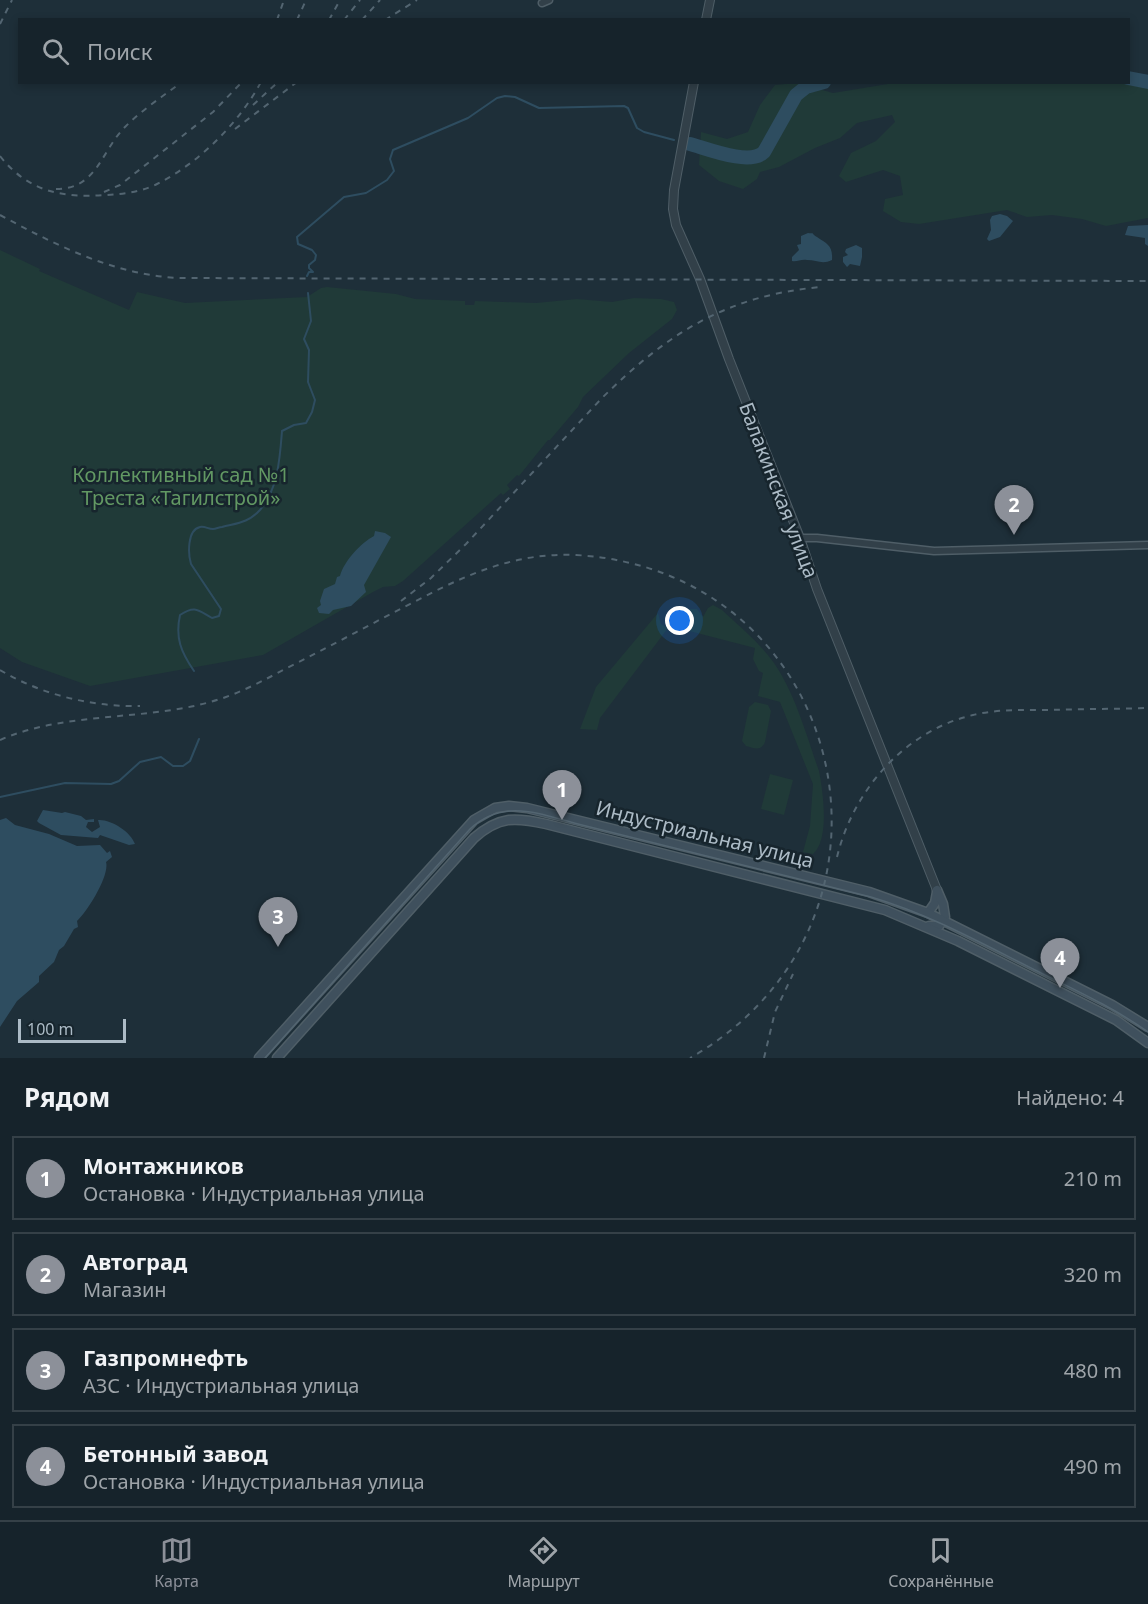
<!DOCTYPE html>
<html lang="ru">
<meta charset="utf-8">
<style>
:root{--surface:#16232b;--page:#232f37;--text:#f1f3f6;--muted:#9ea4a9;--line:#354047;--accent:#8c9099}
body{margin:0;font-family:"Noto Sans",sans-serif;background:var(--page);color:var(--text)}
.scale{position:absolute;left:18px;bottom:15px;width:108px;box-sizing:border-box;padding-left:6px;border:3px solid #acbbc6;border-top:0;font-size:16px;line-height:21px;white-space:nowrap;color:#acbbc6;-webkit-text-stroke:4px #17252d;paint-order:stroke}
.you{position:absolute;left:680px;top:621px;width:21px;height:21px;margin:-15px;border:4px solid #fff;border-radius:50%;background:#1a73e8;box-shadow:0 0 0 9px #1a73e833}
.badge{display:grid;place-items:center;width:39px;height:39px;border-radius:50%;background:var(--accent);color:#fff;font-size:20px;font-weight:700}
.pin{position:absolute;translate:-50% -50px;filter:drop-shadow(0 2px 3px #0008)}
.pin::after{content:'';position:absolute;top:32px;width:21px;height:18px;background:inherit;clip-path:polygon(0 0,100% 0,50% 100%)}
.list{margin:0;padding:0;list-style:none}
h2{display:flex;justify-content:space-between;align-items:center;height:78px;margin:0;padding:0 24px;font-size:26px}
h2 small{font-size:20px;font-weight:400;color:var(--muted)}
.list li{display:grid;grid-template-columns:39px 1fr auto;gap:18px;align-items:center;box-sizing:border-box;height:84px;margin:0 12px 12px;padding:0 12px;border:2px solid var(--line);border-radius:0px}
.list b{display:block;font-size:22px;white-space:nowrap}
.list p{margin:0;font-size:20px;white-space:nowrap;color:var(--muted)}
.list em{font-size:20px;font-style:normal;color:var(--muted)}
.icon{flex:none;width:33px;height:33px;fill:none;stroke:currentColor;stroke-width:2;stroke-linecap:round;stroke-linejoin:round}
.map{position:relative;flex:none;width:1148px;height:1058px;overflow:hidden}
.search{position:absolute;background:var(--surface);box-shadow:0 3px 9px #0003;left:18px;right:18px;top:18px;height:66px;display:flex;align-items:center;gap:15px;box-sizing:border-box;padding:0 21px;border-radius:0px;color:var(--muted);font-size:22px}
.sheet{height:462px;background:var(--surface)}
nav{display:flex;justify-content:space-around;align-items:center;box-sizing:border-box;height:84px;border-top:2px solid var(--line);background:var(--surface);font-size:16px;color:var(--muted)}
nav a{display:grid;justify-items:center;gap:3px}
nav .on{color:var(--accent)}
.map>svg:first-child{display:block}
</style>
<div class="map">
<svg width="1148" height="1058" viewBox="0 0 1148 1058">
<rect width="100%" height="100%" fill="#1e2f39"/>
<g fill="#203a38">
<polygon points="894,83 1116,82 1148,88 1148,218 1106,226 1082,219 1052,215 1027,217 1007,210 919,224 901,222 883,211 885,199 903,195 900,176 883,170 846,182 839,176 851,153 876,141 895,122 892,115 857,123 840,138 815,148 779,167 760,172 757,179 743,189 719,181 699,165 701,132 727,139 748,132 760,105 775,85 798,83 833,93"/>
<polygon points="0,250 40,269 39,271 129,310 137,292 185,303 307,297 321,288 327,287 396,294 415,299 465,301 465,305 474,305 475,301 536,303 577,299 612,302 634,298 661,299 674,302 677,310 672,319 629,353 583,397 578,407 550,440 548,440 519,476 517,475 507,485 510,489 503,495 501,493 403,581 395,586 383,587 373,592 263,655 90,686 22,662 0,648"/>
<path d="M713,605L722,610C739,626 760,643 774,663C795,693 807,737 819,771C823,792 830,839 813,854L803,852L810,826L813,784L780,702L758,696L763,673L759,671L753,659L755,648L670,626L690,609H697L703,617L708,608Z"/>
<polygon points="658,613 661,624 668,628 600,718 597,730 580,729 596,687"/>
<path d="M755,702L768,705L771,711L765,742C761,752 754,748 746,746L742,741L749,707Z"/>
<polygon points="770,774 793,780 784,815 761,809"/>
</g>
<g fill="#2e4d60">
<polygon points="1000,214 1007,216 1013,221 1000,237 989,241 987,239 991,230 990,220 992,216"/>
<polygon points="1148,225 1148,246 1145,244 1145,238 1125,235 1128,226"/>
<path d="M808,233C817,234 809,232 817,237C827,244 833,245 832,260C822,265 817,260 807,260C801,259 797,262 792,261V257L799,250L797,245L801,244V236Z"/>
<polygon points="856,245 862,248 862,257 860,266 850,264 847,267 843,262 843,257 848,255 845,252 846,249"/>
<path d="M375,531L385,533L391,537L364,585L366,592L351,606L333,610L329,614L319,613L317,608L321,605L320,601L324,589L335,584L337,577L340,576C344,561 361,543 374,536Z"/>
<path d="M43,810L62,813L65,812L81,816L86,820L94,819V822H88L86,827L92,832L100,827L98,820C111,819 131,832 135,844L129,845L100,835L98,838L61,835L39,823L37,821Z"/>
<path d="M6,818L15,825L49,834L77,846L100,845L107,853L110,851L112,857L106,862C110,875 88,911 77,921L78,927L74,929L64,946L59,950L54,962L39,976V982L17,1001L0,1027V820Z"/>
</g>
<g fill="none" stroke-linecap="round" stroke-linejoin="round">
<g stroke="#2e4d60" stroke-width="2">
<polyline points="307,276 309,272 313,272 309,268 309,265 315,260 316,255 312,250 298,244 297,237 344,197 366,193 387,180 394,171 390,159 393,150 468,118 497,98 505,96 515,97 539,108 624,106 628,108 637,128 644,132 674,140"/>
<path d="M194,671C181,652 175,638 180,615C195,605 198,610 212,618L219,616L221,609L191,564C188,554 187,530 200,527C205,526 208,529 213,529C216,529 219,527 222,527C237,523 248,523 260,510C278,490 280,457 282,431L294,425L306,423L312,412L315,400L308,382L309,350L304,339L311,321L308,293"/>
<polyline points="0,797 65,783 111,784 119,781 140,762 161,757 173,766 183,766 190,761 199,739"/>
</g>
<g stroke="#2e4d60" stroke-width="14">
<polyline points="1128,78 1148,82"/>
<path d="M690,144C708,149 750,166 764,152L796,95L806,87L824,82"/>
</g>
<g stroke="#4f5e67" stroke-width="9">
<g id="minor">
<polyline points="542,3 549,0"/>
<polyline points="800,538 817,538 934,551 1148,545"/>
</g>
</g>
<g stroke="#4f5e67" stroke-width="10">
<g id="tertiary">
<polyline points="706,20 710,0"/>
<polyline points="694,82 674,190 673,209 676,225 700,279 729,359 800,538 817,589 937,890"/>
</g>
</g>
<g stroke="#4f5e67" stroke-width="11">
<g id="secondary">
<polyline points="928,913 935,903 937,892"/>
<polyline points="929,926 939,926 945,917 943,904 937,890"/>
<polyline points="259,1058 474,820 495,808 509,806 527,808 869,892 928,913 1112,1005 1148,1027"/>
<path d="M277,1058L474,838C499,816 515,817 546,824L885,910L958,941L1116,1020L1148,1043"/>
</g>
</g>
<use href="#minor" stroke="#324049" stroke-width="6"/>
<use href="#tertiary" stroke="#324049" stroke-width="8"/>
<use href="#secondary" stroke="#3f505d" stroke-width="8"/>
<path stroke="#536571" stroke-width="1.5" d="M265,1058L470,829C504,798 539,814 578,824L871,897C929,914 981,943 1035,970C1073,989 1113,1007 1148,1032"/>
<g stroke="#536571" stroke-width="2" stroke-dasharray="6 6" stroke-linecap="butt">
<polyline points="277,20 284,0"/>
<polyline points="297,20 306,0"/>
<polyline points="329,20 340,0"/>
<polyline points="344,20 360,0"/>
<polyline points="362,20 380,0"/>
<polyline points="385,20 417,0"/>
<polyline points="0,24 12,0"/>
<polyline points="253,105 278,82"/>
<polyline points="235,129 297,82"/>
<path d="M0,156C29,193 64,198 107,195C124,194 141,192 157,184C199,163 239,123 261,82"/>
<path d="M56,189C98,189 101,150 126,126C142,110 163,96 182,82"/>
<polyline points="104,192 120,185 213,112 242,82"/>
<path d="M0,215C56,245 112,274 177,278L1148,281"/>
<path d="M401,601L431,578L466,544L602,398C668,333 726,296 820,287"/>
<path d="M0,670C42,695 92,707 140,706"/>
<path d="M0,740C71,709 153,723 226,697C251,688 273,675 297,663C336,643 375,622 414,602C465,575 516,552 576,555C850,571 928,922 690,1058"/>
<path d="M837,857C853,791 904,731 973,715C998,709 1022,710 1047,710C1080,709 1114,709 1148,708"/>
<polyline points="764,1058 775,1012 793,974"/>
</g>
</g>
<g text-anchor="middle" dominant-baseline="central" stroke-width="5" stroke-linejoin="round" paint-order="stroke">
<g font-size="20" fill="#629863" stroke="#17252d">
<text x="181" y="474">Коллективный сад №1<tspan x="181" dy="23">Треста «Тагилстрой»</tspan></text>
</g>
<g font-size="20" fill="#acbbc6" stroke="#17252d">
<text transform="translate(779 490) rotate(69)">Балакинская улица</text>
<text transform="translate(705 834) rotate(14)">Индустриальная улица</text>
</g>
</g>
</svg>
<div class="scale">100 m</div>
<div class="you"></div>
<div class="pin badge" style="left:562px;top:820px">1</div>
<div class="pin badge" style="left:1014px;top:535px">2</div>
<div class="pin badge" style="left:278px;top:947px">3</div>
<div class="pin badge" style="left:1060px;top:988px">4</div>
<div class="search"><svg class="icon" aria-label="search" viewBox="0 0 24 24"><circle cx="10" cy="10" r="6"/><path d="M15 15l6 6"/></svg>Поиск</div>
</div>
<section class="sheet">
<h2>Рядом<small>Найдено: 4</small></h2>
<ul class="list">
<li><span class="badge">1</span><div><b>Монтажников</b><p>Остановка · Индустриальная улица</p></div><em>210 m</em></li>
<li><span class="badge">2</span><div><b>Автоград</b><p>Магазин</p></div><em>320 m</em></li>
<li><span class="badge">3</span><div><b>Газпромнефть</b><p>АЗС · Индустриальная улица</p></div><em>480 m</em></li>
<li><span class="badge">4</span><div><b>Бетонный завод</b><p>Остановка · Индустриальная улица</p></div><em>490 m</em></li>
</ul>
</section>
<nav>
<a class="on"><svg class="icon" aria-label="map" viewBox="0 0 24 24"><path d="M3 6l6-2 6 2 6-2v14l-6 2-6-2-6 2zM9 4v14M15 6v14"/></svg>Карта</a>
<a><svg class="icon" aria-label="directions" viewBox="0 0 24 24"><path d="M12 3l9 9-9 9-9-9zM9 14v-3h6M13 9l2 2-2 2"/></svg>Маршрут</a>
<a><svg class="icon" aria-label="saved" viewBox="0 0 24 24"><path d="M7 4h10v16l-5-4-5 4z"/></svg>Сохранённые</a>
</nav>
